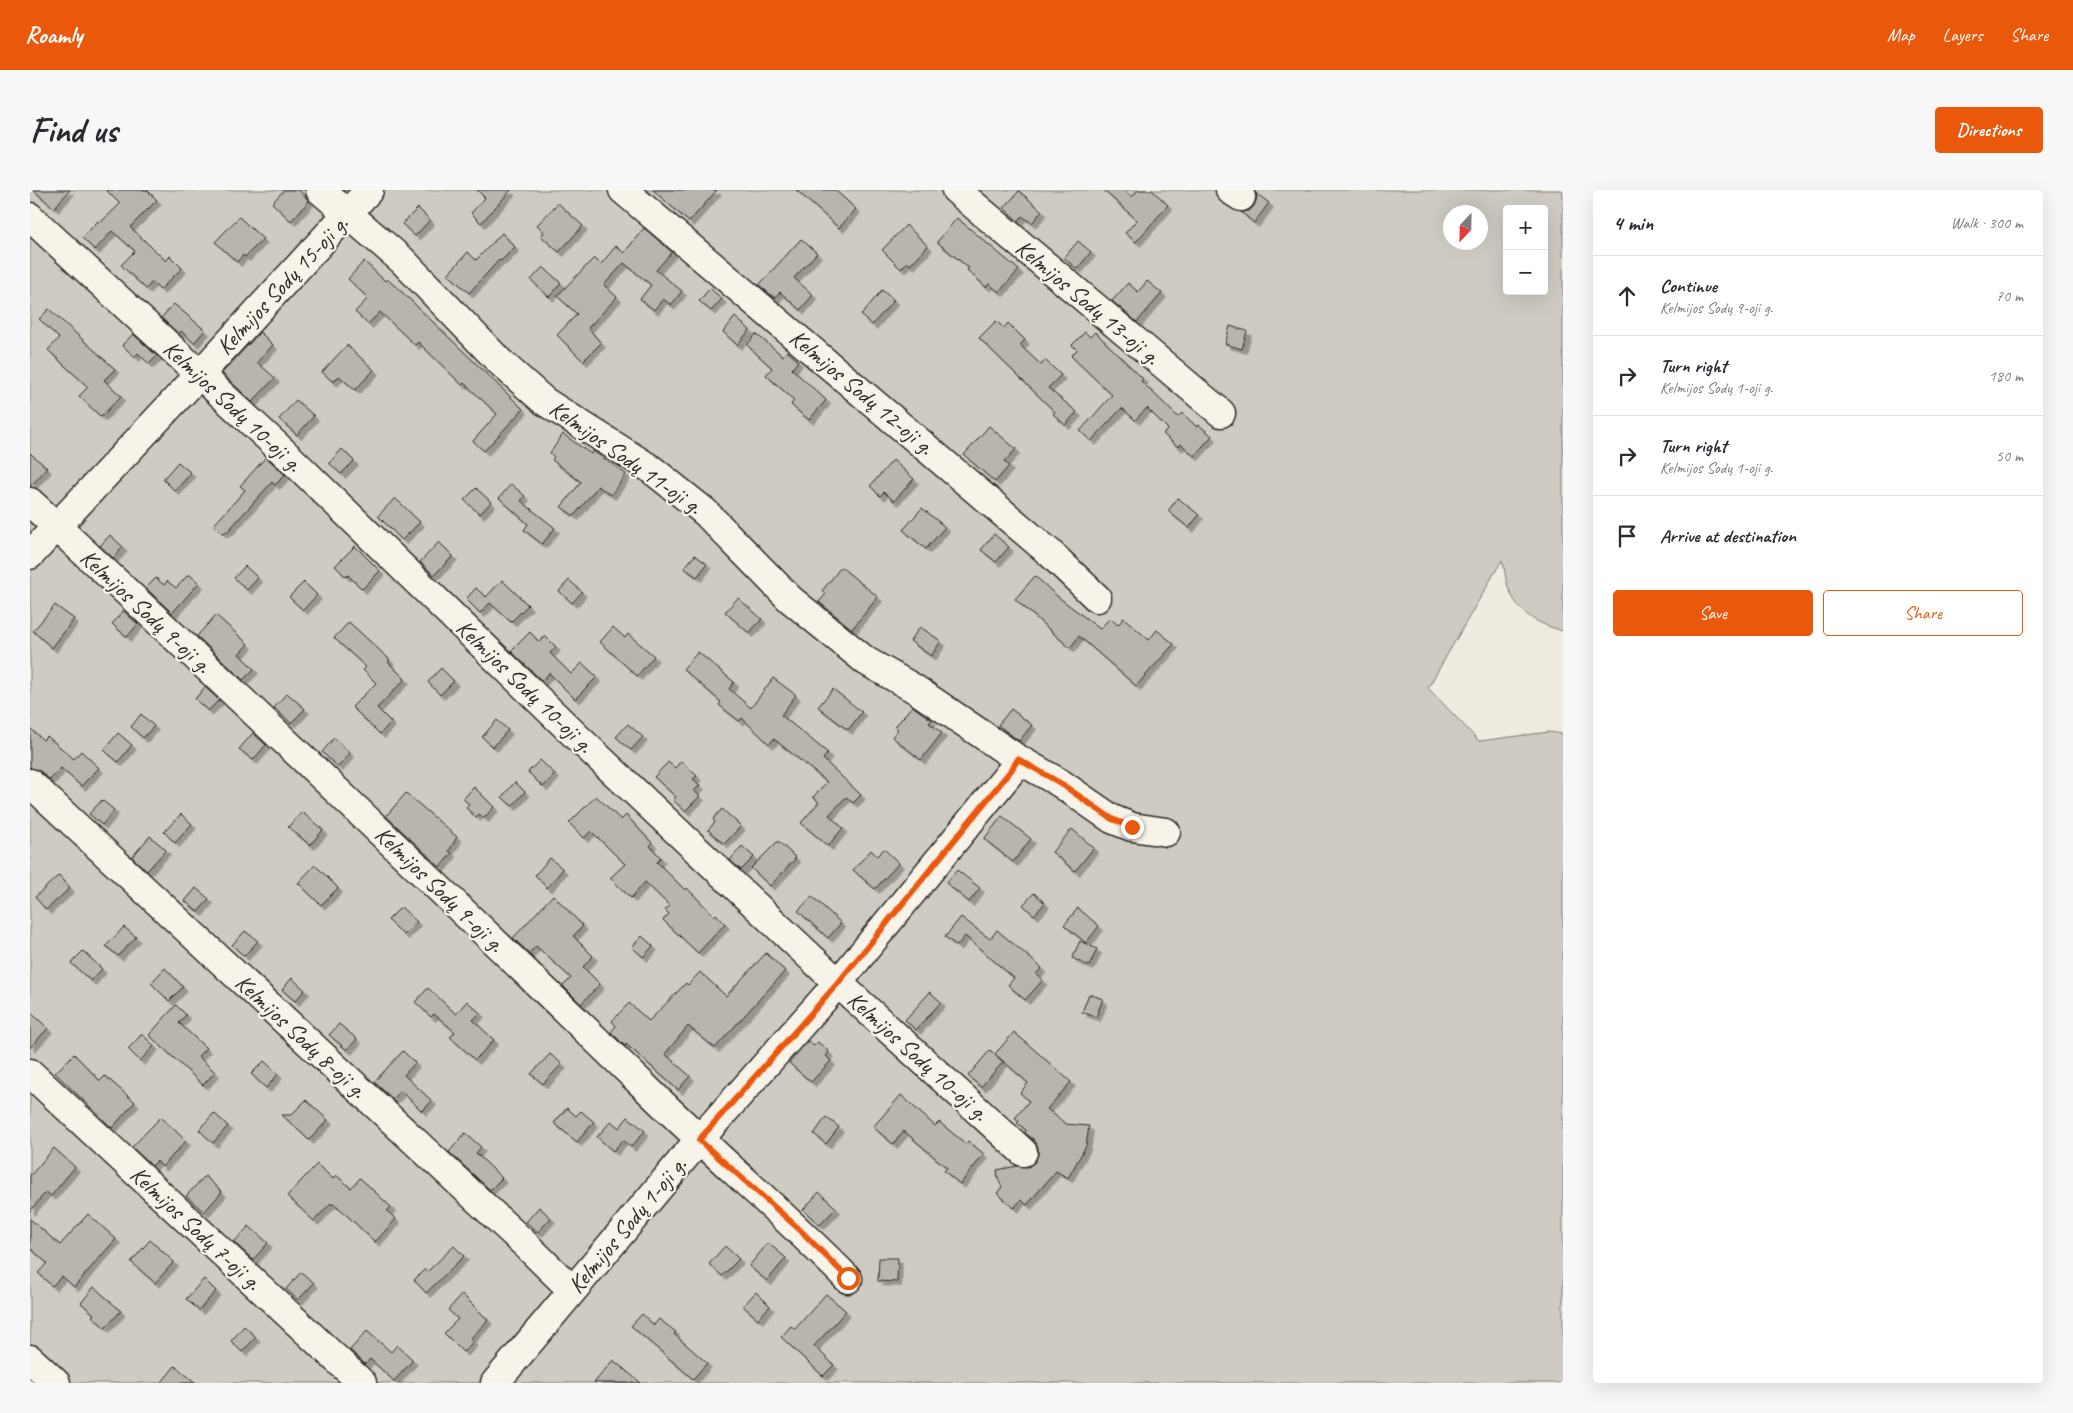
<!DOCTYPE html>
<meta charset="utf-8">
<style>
:root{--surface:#fff;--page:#f7f7f7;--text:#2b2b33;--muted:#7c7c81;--line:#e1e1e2;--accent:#ea580c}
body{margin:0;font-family:Caveat,sans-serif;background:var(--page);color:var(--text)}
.controls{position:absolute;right:15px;top:15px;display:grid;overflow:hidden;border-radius:5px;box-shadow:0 5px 20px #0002}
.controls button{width:45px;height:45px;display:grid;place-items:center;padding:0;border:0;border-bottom:1px solid var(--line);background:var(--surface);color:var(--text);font:25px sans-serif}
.compass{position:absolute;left:1413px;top:15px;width:45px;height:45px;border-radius:50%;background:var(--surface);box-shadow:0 5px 20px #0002;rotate:202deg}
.stop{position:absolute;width:15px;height:15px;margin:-11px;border:4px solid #ea580c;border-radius:50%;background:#fff}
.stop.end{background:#ea580c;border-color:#fff;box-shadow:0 1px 5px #0008}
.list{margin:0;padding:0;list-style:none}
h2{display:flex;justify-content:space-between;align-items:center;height:65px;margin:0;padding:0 20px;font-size:21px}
h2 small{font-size:16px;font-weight:400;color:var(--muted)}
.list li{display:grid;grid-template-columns:32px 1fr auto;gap:15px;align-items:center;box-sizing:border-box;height:80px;padding:0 20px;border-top:1px solid var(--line)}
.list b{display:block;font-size:19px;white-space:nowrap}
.list p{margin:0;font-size:16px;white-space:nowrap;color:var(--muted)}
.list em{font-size:16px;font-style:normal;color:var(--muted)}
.actions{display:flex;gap:10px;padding:15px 20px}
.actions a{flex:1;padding:11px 0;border:1px solid var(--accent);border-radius:5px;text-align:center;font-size:18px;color:var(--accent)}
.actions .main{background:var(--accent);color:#fff}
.icon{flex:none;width:28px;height:28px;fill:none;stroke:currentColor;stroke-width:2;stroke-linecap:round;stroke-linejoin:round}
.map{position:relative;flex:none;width:1533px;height:1193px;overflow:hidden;border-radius:5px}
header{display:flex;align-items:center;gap:30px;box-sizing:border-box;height:70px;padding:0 25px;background:var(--accent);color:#fff}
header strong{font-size:24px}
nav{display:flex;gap:28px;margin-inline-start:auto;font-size:18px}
.intro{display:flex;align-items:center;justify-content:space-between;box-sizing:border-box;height:120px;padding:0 30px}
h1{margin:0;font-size:35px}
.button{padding:12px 22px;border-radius:5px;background:var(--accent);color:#fff;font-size:18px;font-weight:700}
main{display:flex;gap:30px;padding:0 30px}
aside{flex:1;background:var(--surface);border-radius:5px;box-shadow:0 5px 20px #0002}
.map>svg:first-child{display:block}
</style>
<header>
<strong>Roamly</strong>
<nav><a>Map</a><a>Layers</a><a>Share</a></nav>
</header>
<div class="intro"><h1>Find us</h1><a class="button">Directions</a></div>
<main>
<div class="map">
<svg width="1533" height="1193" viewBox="0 0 1533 1193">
<defs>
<filter id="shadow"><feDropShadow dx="4.5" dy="4.5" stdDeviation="0" flood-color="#0004"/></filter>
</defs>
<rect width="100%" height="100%" fill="#efebe0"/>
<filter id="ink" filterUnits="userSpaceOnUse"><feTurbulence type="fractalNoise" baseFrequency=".02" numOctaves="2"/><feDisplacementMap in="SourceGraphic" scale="10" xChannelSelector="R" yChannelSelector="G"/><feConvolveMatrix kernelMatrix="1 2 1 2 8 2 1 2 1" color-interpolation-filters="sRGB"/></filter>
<g filter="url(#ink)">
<path fill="#cfcbc2" stroke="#7d7b76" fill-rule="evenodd" d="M0,0H1533V441C1506,433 1489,425 1478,397C1475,388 1475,378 1472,370L1398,498L1449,551L1519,542L1533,544V1193H0ZM1477,19H1514V101H1477ZM1420,22H1450V52H1420Z"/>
<g fill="#b8b5ae" stroke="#2b2b2b" filter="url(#shadow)">
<polygon points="3,0 40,0 24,18"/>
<polygon points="76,0 117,0 127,10 100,37 136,71 140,66 152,78 130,100 122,92 116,99 91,75 105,61 82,41 65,60 52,48 68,31 70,33 90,14"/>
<polygon points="254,0 269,0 279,11 261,31 242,13"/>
<polygon points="447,0 481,0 451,33 441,23 455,8"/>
<polygon points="623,0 687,0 659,32"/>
<polygon points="766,0 805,0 826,19 809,38"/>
<polygon points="1073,0 1094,0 1102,7 1108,0 1122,0 1138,15 1106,52 1095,43 1107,30"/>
<polygon points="989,1 1012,21 1002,33 992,26 988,31 974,18"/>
<polygon points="1226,3 1239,13 1224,33 1211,22 1219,21 1224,16 1227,8"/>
<polygon points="528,13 553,36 529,62 511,46 514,42 507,35"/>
<polygon points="388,18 400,30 385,46 372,34"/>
<polygon points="209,27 233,49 215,67 213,65 207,72 185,52"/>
<polygon points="927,28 989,80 969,102 959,94 956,97 937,80 939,78 907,52"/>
<polygon points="876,35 898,56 880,75 877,72 871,79 852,60"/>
<polygon points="614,38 642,62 626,80 652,101 641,115 633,109 624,120 610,109 621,95 594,73 574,95 587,107 558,138 571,153 553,171 527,145 547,124 527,106 564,68 571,74 586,56 594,63"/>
<polygon points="472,43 485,57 471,71 469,70 439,103 418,84 438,62 446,70"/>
<polygon points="771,49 787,63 764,88 783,105 770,120 750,102 745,108 729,95"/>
<polygon points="1048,51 1061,62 1047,79 1034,68"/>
<polygon points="334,71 355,91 357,89 372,102 493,219 454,261 443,251 467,224 434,193 432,195 388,152 385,155 350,122 338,134 325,122 338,108 318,89"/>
<polygon points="513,77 531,93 519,107 501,90"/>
<polygon points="1117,91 1132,103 1107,132 1082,111 1098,93 1108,102"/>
<polygon points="680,98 692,109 681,121 669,111"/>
<polygon points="852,100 864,110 842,135 831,125"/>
<polygon points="144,114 175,140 164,153 151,141 149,144 131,128"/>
<polygon points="19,119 85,179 74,190 91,206 71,227 49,206 58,197 18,160 29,148 9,129"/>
<polygon points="705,127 720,140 707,155 693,142"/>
<polygon points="966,131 974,138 978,133 995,150 990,155 1011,175 1015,170 1031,185 1018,198 1047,222 1035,235 1023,224 1025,222 949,148"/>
<polygon points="1200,136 1217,141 1212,159 1195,154"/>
<polygon points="230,142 243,155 227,172 245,188 222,212 192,183"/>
<polygon points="1055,142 1060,147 1065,142 1113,189 1111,191 1148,227 1152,223 1167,237 1169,235 1182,246 1164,266 1151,254 1148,257 1133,244 1138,239 1117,218 1105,230 1092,218 1061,251 1050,241 1082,205 1041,166 1047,160 1042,155"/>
<polygon points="103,144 127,166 119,174 108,163 105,167 92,155"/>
<polygon points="726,144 753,166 757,161 768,171 762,179 796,210 779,230 761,215 764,210 736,185 742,178 717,155"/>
<polygon points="317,155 344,180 325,200 309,186 303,192 292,182"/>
<polygon points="266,210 284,226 267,245 249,229"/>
<polygon points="959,236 986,259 974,272 979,276 965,292 934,265"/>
<polygon points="533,244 561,264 563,261 596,284 581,305 568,296 544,326 531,317 551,292 522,270 524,267 520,263"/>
<polygon points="312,259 324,271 311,284 299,273"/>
<polygon points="0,263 17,278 0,297"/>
<polygon points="236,267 255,285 245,295 242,292 198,341 192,343 184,335 215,300 210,296"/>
<polygon points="863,270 884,289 864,311 854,302 850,306 840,296"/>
<polygon points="148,272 161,283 145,301 133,289"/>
<polygon points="481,294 495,306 491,311 525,338 512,354 494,340 498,334 469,308"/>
<polygon points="446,298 461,312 450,324 434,310"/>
<polygon points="365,308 390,332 372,350 348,326"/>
<polygon points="1148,308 1169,325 1159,338 1138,321"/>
<polygon points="892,318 915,337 896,359 873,340"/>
<polygon points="964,344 979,357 966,372 951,360"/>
<polygon points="80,345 93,357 83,368 70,356"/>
<polygon points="409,352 423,366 404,385 390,372"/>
<polygon points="325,356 350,381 332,399 318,385 316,387 305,376"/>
<polygon points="665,365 677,374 667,387 654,378"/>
<polygon points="215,376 228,388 217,400 204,388"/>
<polygon points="811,377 848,407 822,439 789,412 796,404 792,401"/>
<polygon points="159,384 169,393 142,423 116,398 126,388 134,395 137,391 146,398"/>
<polygon points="1005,386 1027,406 1070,439 1080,428 1088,435 1094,428 1119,450 1127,440 1144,454 1106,496 1049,446 1040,458 985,409"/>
<polygon points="472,390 498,415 481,432 460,413 450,423 436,409 446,398 456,407"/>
<polygon points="539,390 552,402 542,413 529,401"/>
<polygon points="274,392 287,405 273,420 259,407"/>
<polygon points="708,408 732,429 719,443 695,422"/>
<polygon points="25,415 44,429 22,458 3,441"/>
<polygon points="93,421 108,434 97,447 82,434"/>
<polygon points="186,425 218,454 209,464 224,479 213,490 167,446"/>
<polygon points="319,432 360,470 358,472 375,489 347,518 361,532 350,544 322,517 346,493 333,480 336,477 304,448"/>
<polygon points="583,437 595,448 598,444 624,466 607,486 570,452"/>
<polygon points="890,437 911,451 901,466 880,451"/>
<polygon points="500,442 509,452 515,446 526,457 520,463 541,484 552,473 567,487 545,509 519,483 512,491 481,461"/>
<polygon points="668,462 704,492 699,499 721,518 743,488 766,505 751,525 798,563 793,569 831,605 823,613 816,607 799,625 813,638 798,656 771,633 789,612 783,607 797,592 744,549 739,554 712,528 709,531 689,515 691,512 653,479"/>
<polygon points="411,478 424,491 410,505 398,492"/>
<polygon points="175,497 189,510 178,521 165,509"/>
<polygon points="803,499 832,522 818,540 788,517"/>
<polygon points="257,503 275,519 261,533 244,518"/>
<polygon points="882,516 902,530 899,533 912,543 891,570 862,547 868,539 865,537"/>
<polygon points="981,519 1002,535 989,551 968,535"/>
<polygon points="111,524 124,536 113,548 101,537"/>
<polygon points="467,530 478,540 463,557 452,547"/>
<polygon points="598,534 613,547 601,560 586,547"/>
<polygon points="0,538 13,550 17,546 44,569 51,561 69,578 51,596 31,578 20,590 10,581 0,578"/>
<polygon points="88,543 102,555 88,572 74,560"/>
<polygon points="223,543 236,555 223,570 209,559"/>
<polygon points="304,548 320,563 308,577 292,562"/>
<polygon points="510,570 525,584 513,597 498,582"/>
<polygon points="651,571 667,586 663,589 670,595 664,601 670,606 655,621 643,610 646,607 624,587 638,572 645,578"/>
<polygon points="485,592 495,602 482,616 472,607"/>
<polygon points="444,597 464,617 454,628 449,624 446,627 436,618 439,614 433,609"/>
<polygon points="376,603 427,647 419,661 422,663 410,677 356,626"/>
<polygon points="566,606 591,630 596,625 622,653 620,656 631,668 627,672 655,700 657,698 684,726 686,724 695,734 668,763 633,730 639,724 635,720 640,716 615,692 601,708 580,688 595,674 561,641 554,648 539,633"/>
<polygon points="72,610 84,620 72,635 59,624"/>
<polygon points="692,619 711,636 694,654 678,640 685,632 683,629"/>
<polygon points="272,622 293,640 280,655 258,637"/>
<polygon points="151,624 162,634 145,653 134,642"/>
<polygon points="972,626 1001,649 983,672 954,649"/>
<polygon points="1042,639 1064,658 1045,681 1022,662"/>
<polygon points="120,646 136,660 117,681 102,667"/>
<polygon points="748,651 766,668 740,696 721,678"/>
<polygon points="712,656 724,667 711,680 700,670"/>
<polygon points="854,659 869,673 845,699 823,680 841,660 847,666"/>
<polygon points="520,668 533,679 517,698 505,685"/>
<polygon points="285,675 308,698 291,715 268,693"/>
<polygon points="927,680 950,698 939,712 916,693"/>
<polygon points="29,685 40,698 16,720 5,707"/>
<polygon points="166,698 179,709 168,722 155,711"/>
<polygon points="1004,703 1015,713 1004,725 993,715"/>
<polygon points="523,705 553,736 543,746 563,766 553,777 570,794 551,814 533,796 541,788 506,756 499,763 483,748"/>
<polygon points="782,706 811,733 798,748 768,721"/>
<polygon points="371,717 387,732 374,745 358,730"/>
<polygon points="1048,718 1069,736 1056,753 1034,735"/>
<polygon points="931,727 960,749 967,740 1012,778 1006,784 1013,790 995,810 978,795 984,788 935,746 927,756 915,747"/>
<polygon points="94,737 106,747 88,766 76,756"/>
<polygon points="215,741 228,751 214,766 202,755"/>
<polygon points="612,746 623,756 613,767 602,757"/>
<polygon points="1050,751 1067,759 1059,776 1042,768"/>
<polygon points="53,761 72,779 61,791 41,773"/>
<polygon points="736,763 755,781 685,858 658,836 635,864 660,886 648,900 596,854 595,856 581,842 586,836 582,831 599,813 619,831 656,793 658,795 670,782 696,806"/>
<polygon points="135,778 153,797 139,811 121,793"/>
<polygon points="262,788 275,800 265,811 252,800"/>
<polygon points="398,798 426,824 437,811 450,823 443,830 464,850 445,870 420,847 425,842 404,824 401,827 385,812"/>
<polygon points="900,802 911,812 886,840 875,830"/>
<polygon points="1059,804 1073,809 1066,827 1052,822"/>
<polygon points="146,815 156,825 149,833 176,858 168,866 185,882 173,895 119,845"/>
<polygon points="0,822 18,838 0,858"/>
<polygon points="309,834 327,849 317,860 299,845"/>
<polygon points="984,842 1041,892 1017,919 1036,934 1059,936 1056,956 1038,988 1026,981 997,1015 991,1010 984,1018 967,1003 972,997 968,989 967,980 987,976 998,977 1005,972 1008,965 1008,957 1003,949 995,943 996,940 987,933 989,931 985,928 999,911 990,903 998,893 965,864"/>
<polygon points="112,844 124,856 110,871 98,859"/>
<polygon points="778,851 784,856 788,852 799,862 796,866 801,871 781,892 759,873"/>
<polygon points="960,860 973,872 951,897 938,886"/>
<polygon points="373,861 385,873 374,885 402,911 392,921 371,901 363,909 344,892"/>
<polygon points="44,864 70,891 75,886 105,912 82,938 25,883"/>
<polygon points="520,864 532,874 513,894 501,884"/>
<polygon points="234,871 248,884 236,898 221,884"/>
<polygon points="871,905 905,936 909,932 936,954 938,951 954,964 930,994 914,981 917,978 874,941 863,954 843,937"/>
<polygon points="276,910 298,930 279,950 252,925 261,925"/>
<polygon points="537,918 546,926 551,921 564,932 547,952 524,933"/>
<polygon points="184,923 198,936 183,953 169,940"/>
<polygon points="131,927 156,951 132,977 127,971 122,976 102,957"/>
<polygon points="598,927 615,941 601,957 593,950 583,961 567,947 581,931 589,938"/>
<polygon points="796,927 809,937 796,954 784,944"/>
<polygon points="435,943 451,957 446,963 472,988 460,1000 419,962"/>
<polygon points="24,958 45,977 21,1006 16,1002 0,1021 0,986"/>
<polygon points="287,974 303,989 306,985 321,998 330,988 361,1017 357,1021 366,1029 345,1052 305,1014 303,1015 301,1013 284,1031 257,1006"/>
<polygon points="175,986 192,1002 174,1022 156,1006"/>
<polygon points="789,1002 806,1018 790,1035 773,1020"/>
<polygon points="509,1017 521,1028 508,1042 496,1032"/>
<polygon points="58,1024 86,1049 44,1097 32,1086 22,1096 8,1083 17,1073 0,1058 0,1029 30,1055"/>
<polygon points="219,1036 238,1053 223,1070 204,1052"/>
<polygon points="120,1050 144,1072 125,1093 101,1072"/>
<polygon points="738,1053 756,1068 737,1091 719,1076"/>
<polygon points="424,1056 434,1066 396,1103 384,1090 395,1079 397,1082"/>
<polygon points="695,1056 709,1069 692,1086 679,1074"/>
<polygon points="849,1068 868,1068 867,1092 848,1091"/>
<polygon points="271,1082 284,1093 268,1110 256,1099"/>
<polygon points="174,1089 186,1101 169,1120 156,1109"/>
<polygon points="64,1097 91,1121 75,1138 62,1126 64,1124 51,1113"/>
<polygon points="726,1102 740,1116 728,1129 713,1116"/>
<polygon points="432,1104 458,1130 440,1149 443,1152 433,1162 414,1143 428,1129 418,1120"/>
<polygon points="796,1104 816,1121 784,1156 804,1175 793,1186 751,1147 761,1136 765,1139"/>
<polygon points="612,1124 624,1135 629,1129 646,1142 644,1144 677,1173 663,1189 601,1136"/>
<polygon points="214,1136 226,1147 212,1162 201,1151"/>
<polygon points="337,1141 361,1162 367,1155 383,1170 364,1191 340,1169 335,1174 320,1160"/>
<polygon points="583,1170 611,1193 564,1193"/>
<polygon points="145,1176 166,1193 131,1193"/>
</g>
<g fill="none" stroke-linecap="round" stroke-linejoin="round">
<g stroke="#2b2b2b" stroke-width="31">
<g id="minor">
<polyline points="290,0 373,71 469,171 514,211 621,279 675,322 760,409 836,471 885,499 988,569 1030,593 1082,629 1102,637 1136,642"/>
<polyline points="593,0 1020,363 1067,408"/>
<polyline points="926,0 1191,223"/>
<polyline points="1200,0 1211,7"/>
<polyline points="0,27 260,268 548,548 808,793 993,962"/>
<path d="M0,312C208,504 412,701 616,898C682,963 753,1023 818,1089"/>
<polyline points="0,365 169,185 339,0"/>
<polyline points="0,593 495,1054 542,1100"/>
<polyline points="0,883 332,1193"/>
<polyline points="0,1169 26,1193"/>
<polyline points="465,1193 669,950 808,793 983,579 988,569"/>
</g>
</g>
<use href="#minor" stroke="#f7f3e8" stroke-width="28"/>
</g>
</g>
<g fill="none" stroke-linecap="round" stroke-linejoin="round" filter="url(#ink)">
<polyline stroke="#ea580c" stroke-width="6" points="818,1088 768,1038 669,950 808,793 982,579 988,569 1030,593 1082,629 1102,637"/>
</g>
<g text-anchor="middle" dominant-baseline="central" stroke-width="4.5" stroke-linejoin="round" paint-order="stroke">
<g font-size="24" fill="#2b2b2b" stroke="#f7f3e8">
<text transform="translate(252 95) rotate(-47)">Kelmijos Sodų 15-oji g.</text>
<text transform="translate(1058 112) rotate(40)">Kelmijos Sodų 13-oji g.</text>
<text transform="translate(832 202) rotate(40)">Kelmijos Sodų 12-oji g.</text>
<text transform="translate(203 216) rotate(43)">Kelmijos Sodų 10-oji g.</text>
<text transform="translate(596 267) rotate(35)">Kelmijos Sodų 11-oji g.</text>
<text transform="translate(116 421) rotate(43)">Kelmijos Sodų 9-oji g.</text>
<text transform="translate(495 496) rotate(44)">Kelmijos Sodų 10-oji g.</text>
<text transform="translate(410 699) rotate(44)">Kelmijos Sodų 9-oji g.</text>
<text transform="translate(271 846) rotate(43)">Kelmijos Sodų 8-oji g.</text>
<text transform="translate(888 866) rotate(42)">Kelmijos Sodų 10-oji g.</text>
<text transform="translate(597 1035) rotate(-50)">Kelmijos Sodų 1-oji g.</text>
<text transform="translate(166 1038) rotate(43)">Kelmijos Sodų 7-oji g.</text>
</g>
</g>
</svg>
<div class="controls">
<button>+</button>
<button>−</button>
</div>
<svg class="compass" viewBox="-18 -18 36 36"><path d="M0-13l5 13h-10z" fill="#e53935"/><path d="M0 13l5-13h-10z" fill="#7c7c81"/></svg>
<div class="stop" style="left:818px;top:1088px"></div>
<div class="stop end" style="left:1102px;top:637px"></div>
</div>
<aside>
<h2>4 min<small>Walk · 300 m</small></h2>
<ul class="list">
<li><svg class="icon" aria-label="ahead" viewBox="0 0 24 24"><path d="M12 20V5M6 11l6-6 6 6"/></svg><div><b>Continue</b><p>Kelmijos Sodų 9-oji g.</p></div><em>70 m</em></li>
<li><svg class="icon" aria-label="right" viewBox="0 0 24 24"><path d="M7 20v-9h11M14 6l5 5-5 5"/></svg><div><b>Turn right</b><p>Kelmijos Sodų 1-oji g.</p></div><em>180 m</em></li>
<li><svg class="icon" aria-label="right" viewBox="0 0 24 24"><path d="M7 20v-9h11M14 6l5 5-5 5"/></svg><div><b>Turn right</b><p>Kelmijos Sodų 1-oji g.</p></div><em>50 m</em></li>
<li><svg class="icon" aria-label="arrive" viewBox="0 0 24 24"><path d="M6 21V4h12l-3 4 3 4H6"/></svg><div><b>Arrive at destination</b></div></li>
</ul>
<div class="actions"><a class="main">Save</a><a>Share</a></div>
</aside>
</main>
